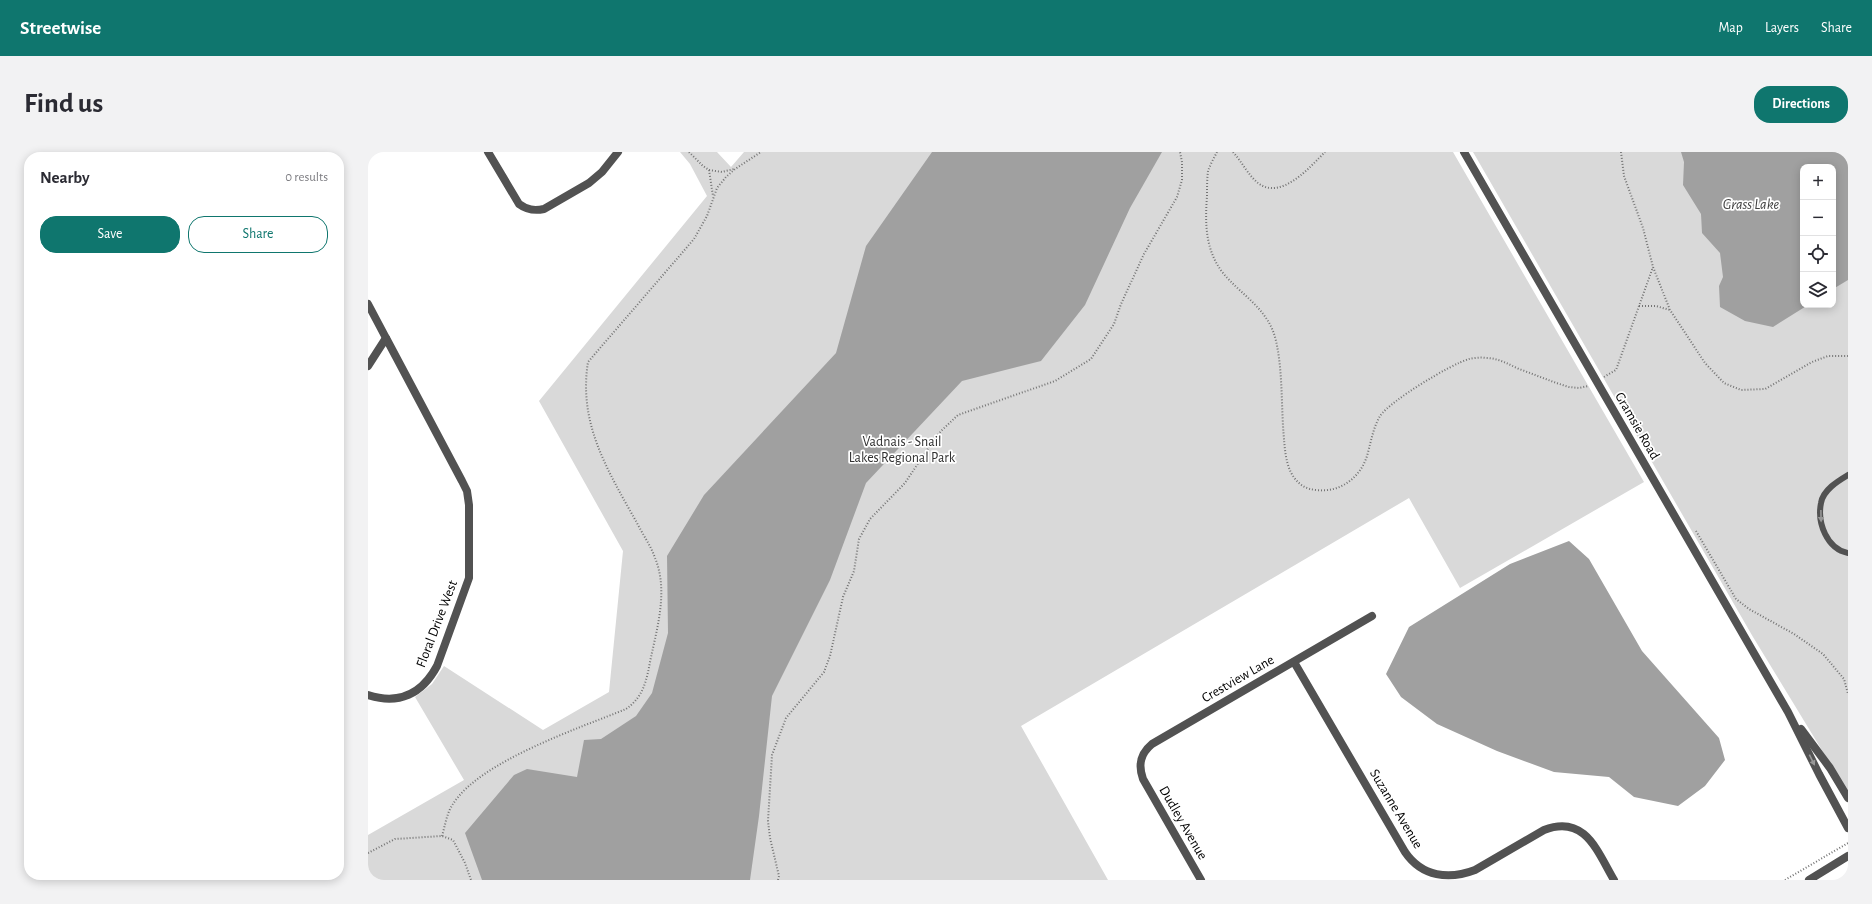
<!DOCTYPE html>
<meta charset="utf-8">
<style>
:root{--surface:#fff;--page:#f2f2f3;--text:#2b2b33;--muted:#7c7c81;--line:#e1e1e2;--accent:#0f766e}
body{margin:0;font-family:"Alegreya Sans",sans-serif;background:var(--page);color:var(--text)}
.controls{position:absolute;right:12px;top:12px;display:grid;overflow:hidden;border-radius:8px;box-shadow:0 2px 10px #0003}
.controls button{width:36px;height:36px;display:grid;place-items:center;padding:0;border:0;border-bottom:1px solid var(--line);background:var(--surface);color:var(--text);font:20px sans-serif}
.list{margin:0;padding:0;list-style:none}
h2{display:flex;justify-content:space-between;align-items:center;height:52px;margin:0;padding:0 16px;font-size:17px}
h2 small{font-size:13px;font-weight:400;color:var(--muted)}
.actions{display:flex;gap:8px;padding:12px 16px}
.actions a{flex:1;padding:9px 0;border:1px solid var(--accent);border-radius:16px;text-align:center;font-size:14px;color:var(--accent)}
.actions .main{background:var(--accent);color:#fff}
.icon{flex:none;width:22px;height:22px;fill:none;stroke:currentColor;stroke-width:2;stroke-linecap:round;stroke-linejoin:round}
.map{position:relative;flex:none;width:1480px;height:728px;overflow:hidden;border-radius:16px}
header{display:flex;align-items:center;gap:24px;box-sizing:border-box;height:56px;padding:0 20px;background:var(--accent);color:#fff}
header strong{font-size:19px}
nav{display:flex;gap:22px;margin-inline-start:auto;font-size:14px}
.intro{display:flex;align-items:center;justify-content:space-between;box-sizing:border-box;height:96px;padding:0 24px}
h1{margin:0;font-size:28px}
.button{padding:10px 18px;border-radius:16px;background:var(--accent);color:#fff;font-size:14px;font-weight:700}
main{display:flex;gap:24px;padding:0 24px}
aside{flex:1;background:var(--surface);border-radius:16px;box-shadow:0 2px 10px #0003}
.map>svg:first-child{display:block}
</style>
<header>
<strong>Streetwise</strong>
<nav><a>Map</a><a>Layers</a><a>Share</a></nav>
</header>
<div class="intro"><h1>Find us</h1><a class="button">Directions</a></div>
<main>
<aside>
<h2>Nearby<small>0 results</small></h2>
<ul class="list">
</ul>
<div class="actions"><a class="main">Save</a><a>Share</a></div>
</aside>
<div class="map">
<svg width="1480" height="728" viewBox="0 0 1480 728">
<rect width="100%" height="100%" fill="#fff"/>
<g fill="#d9d9d9" fill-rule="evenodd">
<polygon points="312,0 349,0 363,15 376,0 1085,0 1276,330 1092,436 1041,346 653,574 740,728 0,728 0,683 96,628 47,545 64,532 76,514 175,578 241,540 255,399 171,249 339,44 322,12"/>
<path d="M1105,0H1480V641L1385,485ZM1435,15H1465V153H1435Z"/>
</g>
<g fill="#a0a0a0">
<polygon points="564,0 794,0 762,56 717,153 673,209 594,229 498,331 462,428 404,544 391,664 382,728 114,728 97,681 146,623 159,617 209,625 216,588 233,587 268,564 284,541 300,481 299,404 336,343 468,201 498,94"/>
<polygon points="1313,0 1480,0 1480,128 1465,137 1465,15 1435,15 1435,153 1440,153 1405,175 1377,169 1352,155 1351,134 1355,125 1352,101 1334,81 1333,62 1315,33 1316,10"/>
<polygon points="1201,389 1221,407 1274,499 1351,586 1357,608 1337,634 1310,654 1266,645 1241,625 1186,620 1129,599 1069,572 1033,545 1018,522 1041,475 1142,412"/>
</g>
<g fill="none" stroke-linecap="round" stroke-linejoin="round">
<g stroke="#747474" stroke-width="2" stroke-dasharray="1 2" stroke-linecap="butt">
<polyline points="321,0 335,14 341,18 345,44"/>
<path d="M849,0C846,6 842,13 840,19C839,27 839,36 839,44C837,71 837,98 855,121C874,144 901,157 908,189C915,220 913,255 916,287C917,299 918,313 925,324C931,333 938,337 948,338C972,341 992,326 999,304C1003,290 1005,276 1012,264C1022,249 1083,212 1101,207C1106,206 1112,205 1118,206C1130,206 1140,212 1151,217C1168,223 1184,230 1201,235L1211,236L1220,234"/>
<path d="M865,0C874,10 880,23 890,31C913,49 942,15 957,0"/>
<polyline points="1253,0 1256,24 1275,76 1285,115 1302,158 1337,211 1356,231 1373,238 1397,237 1444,210 1460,204 1480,204"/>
<polyline points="341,18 354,20 366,17"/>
<polyline points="1271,154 1288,154 1302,158"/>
<polyline points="1236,225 1248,218 1285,115"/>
<polyline points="1328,379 1368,447 1381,457 1426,482 1455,502 1476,527 1480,542"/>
<path d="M74,684C77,674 79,660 85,652C112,609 212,576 258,557C277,544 279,525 283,505C290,473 300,437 287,406C283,394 275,383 269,371C240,319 210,272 220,210L326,87L339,64L349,36L358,25L367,17L393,0"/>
<polyline points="0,701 27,687 74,684 85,688 97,711 103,728"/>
<polyline points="410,728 411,724 402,686 400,669 404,603 418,566 456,520 462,504 475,445 486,419 491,387 502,367 537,331 563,292 573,279 590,263 687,229 723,207 746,172 753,152 776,102 809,45 814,28 814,10 812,0"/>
<polyline points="1417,728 1480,691"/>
</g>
<path stroke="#525252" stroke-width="6" d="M1480,323C1470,329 1455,338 1453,351C1449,371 1459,397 1480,401"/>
<g stroke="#525252" stroke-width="8">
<path d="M120,0L151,52C159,58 166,59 176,57L221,31L234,20L250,0"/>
<polyline points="0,152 18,186"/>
<path d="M0,214L18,186L94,329L99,339L101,353V426L69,514C54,542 31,553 0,543"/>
<path d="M926,510L1037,700C1054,725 1081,728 1107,718L1176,678C1217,662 1229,699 1246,728"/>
<path d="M833,728L775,627C770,613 772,602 784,592L1004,464"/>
</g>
<g stroke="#525252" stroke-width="8">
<polyline points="1096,0 1420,560 1451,622 1480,676"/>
<polyline points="1433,577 1462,616 1480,646"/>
<polyline points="1441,728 1480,704"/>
</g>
</g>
<defs><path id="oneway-solid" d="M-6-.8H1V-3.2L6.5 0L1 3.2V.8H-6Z"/></defs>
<g fill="#979797">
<use href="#oneway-solid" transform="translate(1453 364) rotate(89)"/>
<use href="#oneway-solid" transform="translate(1444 608) rotate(64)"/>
</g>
<g text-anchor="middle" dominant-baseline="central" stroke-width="3.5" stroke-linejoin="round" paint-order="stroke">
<g font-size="14" fill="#000" stroke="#fff">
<text transform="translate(1269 274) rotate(60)">Gramsie Road</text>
<text transform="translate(69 472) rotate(-69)">Floral Drive West</text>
<text transform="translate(870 527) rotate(-30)">Crestview Lane</text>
<text transform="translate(1028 657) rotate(59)">Suzanne Avenue</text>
<text transform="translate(815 671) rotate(60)">Dudley Avenue</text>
</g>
<g font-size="14" fill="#303030" stroke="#fff">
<text x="534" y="290">Vadnais - Snail<tspan x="534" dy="16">Lakes Regional Park</tspan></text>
</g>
<g font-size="15" font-style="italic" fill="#414141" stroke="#fff">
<text x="1383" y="52">Grass Lake</text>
</g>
</g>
</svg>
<div class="controls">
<button>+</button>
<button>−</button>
<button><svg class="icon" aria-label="locate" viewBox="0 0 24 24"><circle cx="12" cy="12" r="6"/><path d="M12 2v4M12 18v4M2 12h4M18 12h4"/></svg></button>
<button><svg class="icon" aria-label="layers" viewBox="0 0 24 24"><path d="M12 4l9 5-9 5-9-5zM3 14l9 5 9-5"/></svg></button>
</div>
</div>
</main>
